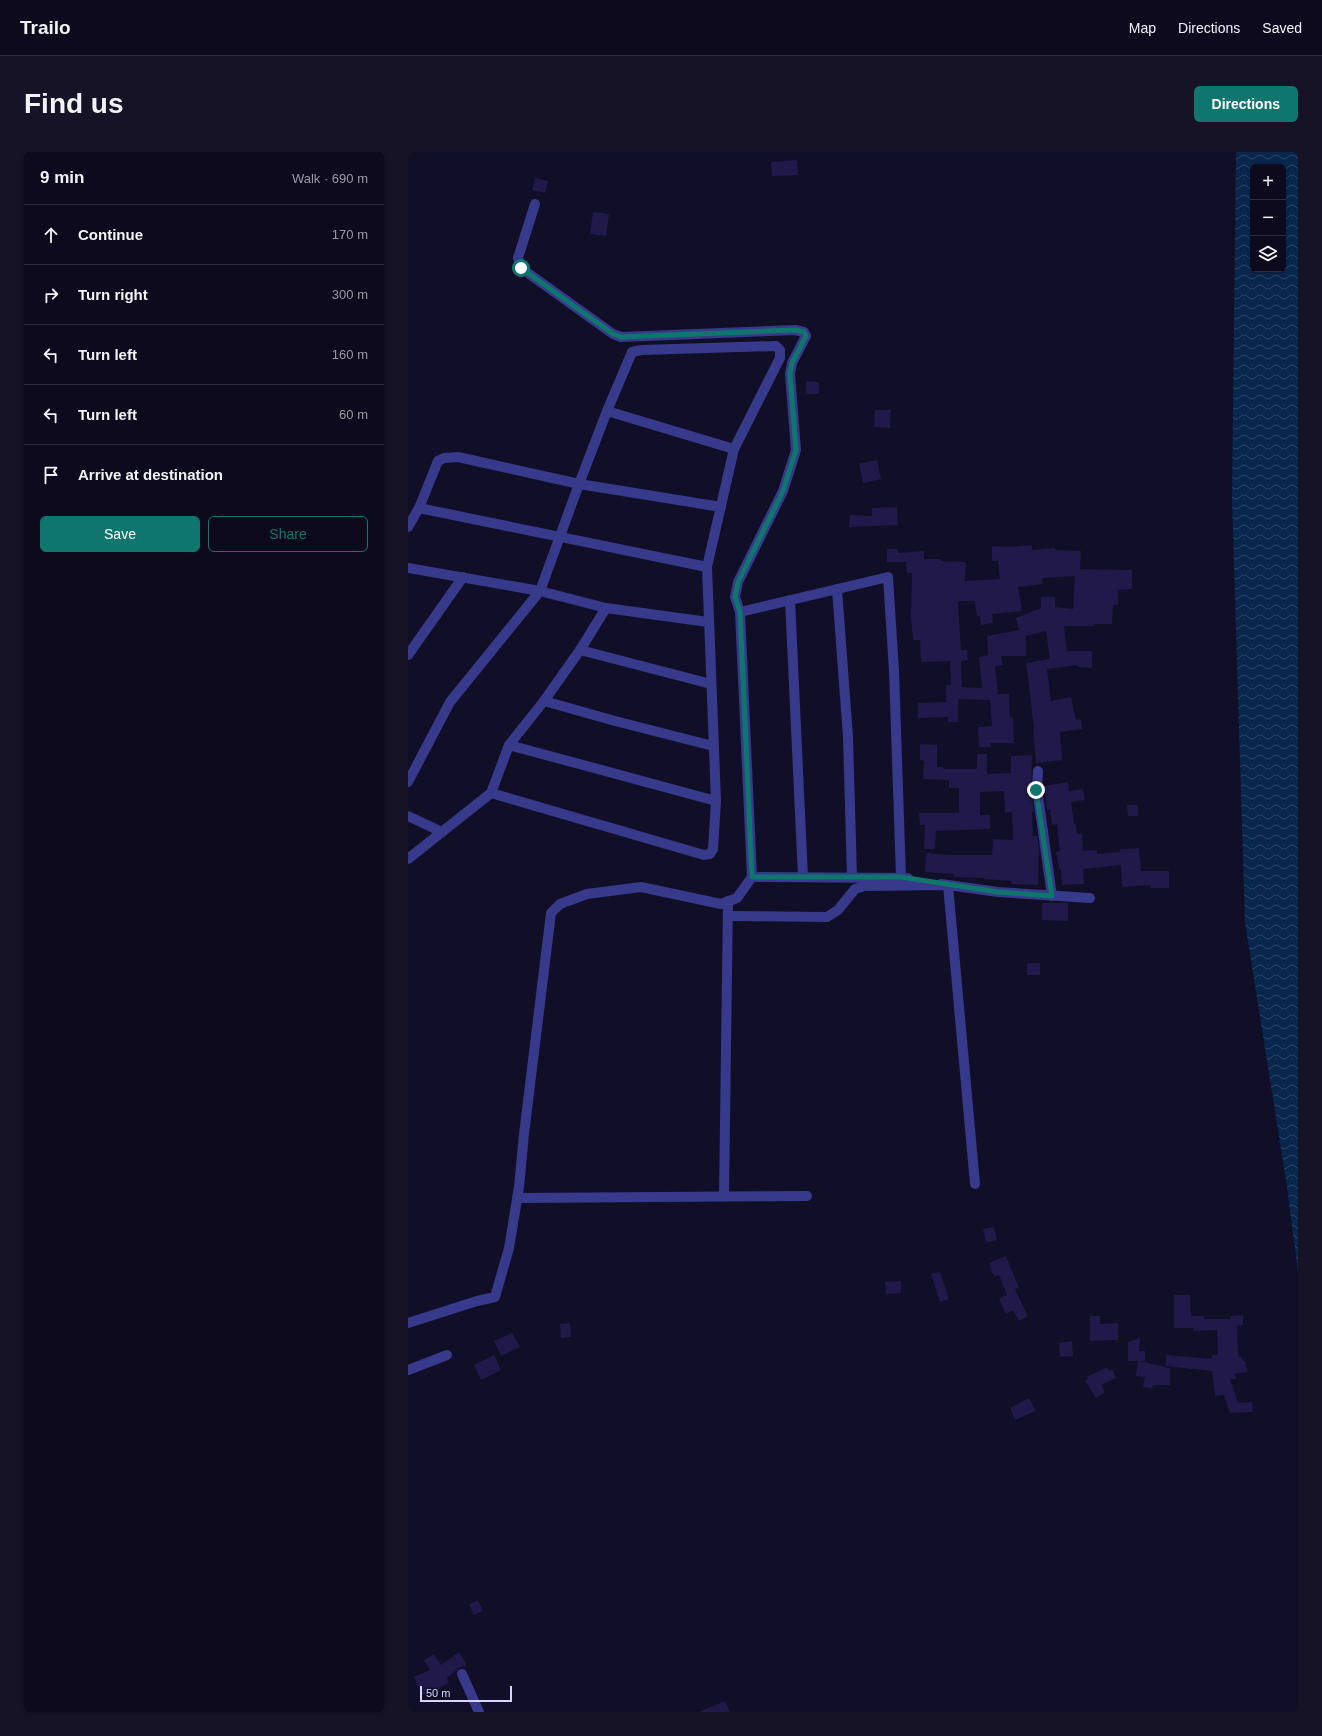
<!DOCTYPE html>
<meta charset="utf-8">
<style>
:root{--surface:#0d0a1e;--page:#161327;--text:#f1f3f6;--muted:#9a9aa4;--line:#2d2b3c;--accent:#0f766e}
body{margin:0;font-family:Arial,sans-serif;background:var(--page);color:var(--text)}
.controls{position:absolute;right:12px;top:12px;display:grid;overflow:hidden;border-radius:6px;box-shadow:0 1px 3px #0004}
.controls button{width:36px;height:36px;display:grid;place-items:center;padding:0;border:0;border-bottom:1px solid var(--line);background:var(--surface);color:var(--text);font:20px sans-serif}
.scale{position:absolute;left:12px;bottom:10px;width:92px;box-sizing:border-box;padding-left:4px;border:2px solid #d7d5ff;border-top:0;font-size:11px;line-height:14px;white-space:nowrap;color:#d7d5ff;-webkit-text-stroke:3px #110e28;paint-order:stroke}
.stop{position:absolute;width:12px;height:12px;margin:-9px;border:3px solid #0f766e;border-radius:50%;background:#fff}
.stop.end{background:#0f766e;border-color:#fff;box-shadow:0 1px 4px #0008}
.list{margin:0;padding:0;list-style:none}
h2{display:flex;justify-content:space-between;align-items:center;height:52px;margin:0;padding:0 16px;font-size:17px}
h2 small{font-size:13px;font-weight:400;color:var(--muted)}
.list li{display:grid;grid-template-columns:26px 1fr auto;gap:12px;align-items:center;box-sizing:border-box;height:60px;padding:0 16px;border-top:1px solid var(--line)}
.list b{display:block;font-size:15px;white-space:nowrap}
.list em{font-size:13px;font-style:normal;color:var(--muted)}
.actions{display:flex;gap:8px;padding:12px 16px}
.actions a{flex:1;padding:9px 0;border:1px solid var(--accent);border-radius:6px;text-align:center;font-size:14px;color:var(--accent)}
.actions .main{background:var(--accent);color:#fff}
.icon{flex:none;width:22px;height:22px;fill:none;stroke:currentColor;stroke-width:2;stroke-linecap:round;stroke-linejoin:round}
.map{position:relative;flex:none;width:890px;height:1560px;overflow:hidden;border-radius:6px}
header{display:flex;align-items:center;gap:24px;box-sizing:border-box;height:56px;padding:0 20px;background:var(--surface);border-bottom:1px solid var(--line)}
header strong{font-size:19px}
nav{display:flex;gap:22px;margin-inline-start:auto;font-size:14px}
.intro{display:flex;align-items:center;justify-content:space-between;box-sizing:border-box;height:96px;padding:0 24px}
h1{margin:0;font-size:28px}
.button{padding:10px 18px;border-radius:6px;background:var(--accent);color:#fff;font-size:14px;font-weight:700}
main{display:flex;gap:24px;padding:0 24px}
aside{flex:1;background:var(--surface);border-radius:6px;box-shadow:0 1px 3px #0004}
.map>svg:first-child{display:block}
</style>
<header>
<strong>Trailo</strong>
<nav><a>Map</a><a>Directions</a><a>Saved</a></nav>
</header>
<div class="intro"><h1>Find us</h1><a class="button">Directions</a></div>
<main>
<aside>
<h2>9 min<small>Walk · 690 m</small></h2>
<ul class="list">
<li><svg class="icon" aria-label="ahead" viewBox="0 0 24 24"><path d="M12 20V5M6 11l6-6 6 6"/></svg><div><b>Continue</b></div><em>170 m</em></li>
<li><svg class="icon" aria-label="right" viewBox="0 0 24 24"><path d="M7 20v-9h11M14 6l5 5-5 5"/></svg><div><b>Turn right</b></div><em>300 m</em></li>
<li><svg class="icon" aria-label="left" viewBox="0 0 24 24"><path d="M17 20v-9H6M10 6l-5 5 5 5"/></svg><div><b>Turn left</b></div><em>160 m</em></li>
<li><svg class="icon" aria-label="left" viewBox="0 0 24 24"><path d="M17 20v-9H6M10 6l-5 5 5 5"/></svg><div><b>Turn left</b></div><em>60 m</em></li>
<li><svg class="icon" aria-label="arrive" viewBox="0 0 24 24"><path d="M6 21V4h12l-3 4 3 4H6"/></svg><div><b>Arrive at destination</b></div></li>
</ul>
<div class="actions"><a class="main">Save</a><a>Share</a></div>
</aside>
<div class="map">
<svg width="890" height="1560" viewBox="0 0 890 1560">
<defs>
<pattern id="water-waves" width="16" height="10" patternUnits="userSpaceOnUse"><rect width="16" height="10" fill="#09264c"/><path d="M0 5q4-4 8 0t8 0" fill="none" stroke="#2c4567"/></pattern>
</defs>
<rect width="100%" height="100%" fill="#110e28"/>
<path fill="url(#water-waves)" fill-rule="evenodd" d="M828,0H890V1120L879,1035L837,770L824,348ZM845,15H875V117H845Z"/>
<g fill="#20194a" fill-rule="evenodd">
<polygon points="389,8 390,23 364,24 363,10"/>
<polygon points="127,26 140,29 137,41 124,38"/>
<polygon points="185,60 201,62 198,84 182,82"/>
<polygon points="398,229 411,230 411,242 398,242"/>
<polygon points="467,258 483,258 482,276 466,275"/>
<polygon points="469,308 473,327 455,331 451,312"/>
<polygon points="489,355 490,373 441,375 442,363 464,364 464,356"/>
<path d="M624,393V398L647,396V398L673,399L672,417L724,418V437L710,438V453H705L704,472H686V474H656L659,499H684V516L670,515V513L639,517L643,549L663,545L668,568L673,567L674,577L652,580L654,608L628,611L625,577L626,576L618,511L642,507L638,479L618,484V504H593L595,513L587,514L590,542H601L602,566L605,565L606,591H582L583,595H571L570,575L584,574L582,548L550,547V570H540V565L510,566V551L538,550V533H543L542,509L513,510L512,488H505L503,465L504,421H499L498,410H479V397H490V401L516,399V407H533V409L558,410L557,429L592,427L590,409H584V394L600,395ZM667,424L665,457L647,455V445H633V456L608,466L611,478L579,484L580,503L571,505L574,536L554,535L553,509L560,508L559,498H553L550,449H567L569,464H572L573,473L585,471L584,462L614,459L610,435L635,432L634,426Z"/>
<polygon points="512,592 529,593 529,615 535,615 535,617 569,617 569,602 579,602 579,622 603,621 603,604 624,603 623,638 626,660 624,660 625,684 629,684 631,697 630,733 603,732 604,729 576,727 576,726 546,725 546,722 517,720 518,701 542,703 584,703 585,687 605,688 604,660 597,661 596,639 572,640 572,663 582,663 582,677 528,679 527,697 516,697 517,673 512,673 511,661 551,661 551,636 541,636 541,628 515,627 516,609 512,608"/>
<polygon points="660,630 661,639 675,637 677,648 663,650 666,672 668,672 669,682 674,682 675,699 689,698 689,702 712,700 712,697 731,696 733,719 761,719 761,736 742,736 742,733 714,735 713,713 675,717 676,732 654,733 653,717 651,717 648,700 652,699 649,672 644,673 642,657 639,658 636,634"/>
<polygon points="719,653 730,653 730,664 720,664"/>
<polygon points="634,751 660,751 660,769 634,768"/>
<rect x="619" y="811" width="13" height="12"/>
<polygon points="586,1075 589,1088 578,1090 575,1077"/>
<polygon points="598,1104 611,1136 607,1137 620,1164 611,1169 605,1158 598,1162 591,1147 599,1143 591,1123 586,1125 581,1111"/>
<polygon points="532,1120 541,1147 532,1150 523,1122"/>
<polygon points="493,1129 493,1141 478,1142 477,1130"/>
<polygon points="766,1143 782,1143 783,1164 796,1164 796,1167 823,1167 823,1164 835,1163 835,1173 829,1174 830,1205 833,1204 835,1209 837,1209 839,1220 827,1222 828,1227 822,1227 830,1251 844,1250 845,1260 822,1261 816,1243 807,1244 804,1219 758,1214 758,1203 804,1207 804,1203 810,1203 809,1178 786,1179 786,1176 766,1176"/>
<polygon points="682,1164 692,1164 692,1172 710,1171 710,1188 682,1189"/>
<polygon points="162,1171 163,1185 153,1186 152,1172"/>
<polygon points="104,1181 112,1195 93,1204 86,1189"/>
<polygon points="732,1186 731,1199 737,1199 737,1209 732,1209 762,1216 762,1233 745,1233 744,1236 735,1235 737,1225 728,1224 730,1209 720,1209 720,1190"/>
<polygon points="664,1189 665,1204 652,1205 651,1191"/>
<polygon points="86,1203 93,1218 73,1228 66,1213"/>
<polygon points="699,1215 701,1219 704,1217 708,1226 693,1233 697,1240 688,1246 677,1229 680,1227 679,1225"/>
<polygon points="621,1246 628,1259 607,1268 602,1256"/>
<polygon points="70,1448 75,1459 66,1463 61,1452"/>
<polygon points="51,1500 59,1513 51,1516 39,1526 41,1531 14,1543 6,1525 22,1518 16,1508 26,1502 33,1513"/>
<polygon points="317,1549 322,1560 291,1560"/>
</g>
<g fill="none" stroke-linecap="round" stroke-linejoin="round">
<g stroke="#37398a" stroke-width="10">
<polyline points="199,259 326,297"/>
<polyline points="11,356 299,415"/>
<polyline points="0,375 11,356 30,309 36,306 50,305 171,332 313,355"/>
<polyline points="0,416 132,439 198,456 300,470"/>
<polyline points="429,437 440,585 444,725"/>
<polyline points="382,448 395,725"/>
<polyline points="332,460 480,425 486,519 493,725"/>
<polyline points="172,498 303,532"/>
<polyline points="0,503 55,425"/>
<polyline points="136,549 207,569 305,594"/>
<polyline points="101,593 308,649"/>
<polyline points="630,619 629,637 644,744"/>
<polyline points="0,630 42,550 132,439 171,332 199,259 224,200 233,198 368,194 372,198 372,206 326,297 299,415 308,649 305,697 302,702 296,703 83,641"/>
<polyline points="0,664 34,680"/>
<polyline points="0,707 83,641 101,593 136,549 172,498 198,456"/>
<polyline points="344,725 500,726"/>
<polyline points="533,732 590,740 682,746"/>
<polyline points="320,764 419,765 430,758 447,737 456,734 540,733 567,1032"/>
<polyline points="316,1044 320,749"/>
<polyline points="109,1046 399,1044"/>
<polyline points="0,1171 69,1149 87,1145 101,1096 111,1035 116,982 143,761 152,752 179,742 233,735 313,752 329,746 344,725 332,460 327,445 330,430 375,339 388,298 382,222 384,211 398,184 396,180 387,178 213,185 205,182 113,116 110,106 127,52"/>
<polyline points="0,1218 39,1203"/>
<polyline points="54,1522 71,1560"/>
</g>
</g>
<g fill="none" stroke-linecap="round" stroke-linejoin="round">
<polyline stroke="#0f766e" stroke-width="5" points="113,116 205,182 213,185 387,178 396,180 398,184 384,211 382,222 388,298 375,339 330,430 327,445 332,460 344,725 493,725 590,740 644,744 628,638"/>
</g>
</svg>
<div class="controls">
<button>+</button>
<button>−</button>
<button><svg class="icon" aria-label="layers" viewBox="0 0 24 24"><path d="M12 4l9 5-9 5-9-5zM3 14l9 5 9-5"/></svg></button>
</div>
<div class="scale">50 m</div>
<div class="stop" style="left:113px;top:116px"></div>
<div class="stop end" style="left:628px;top:638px"></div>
</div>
</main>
